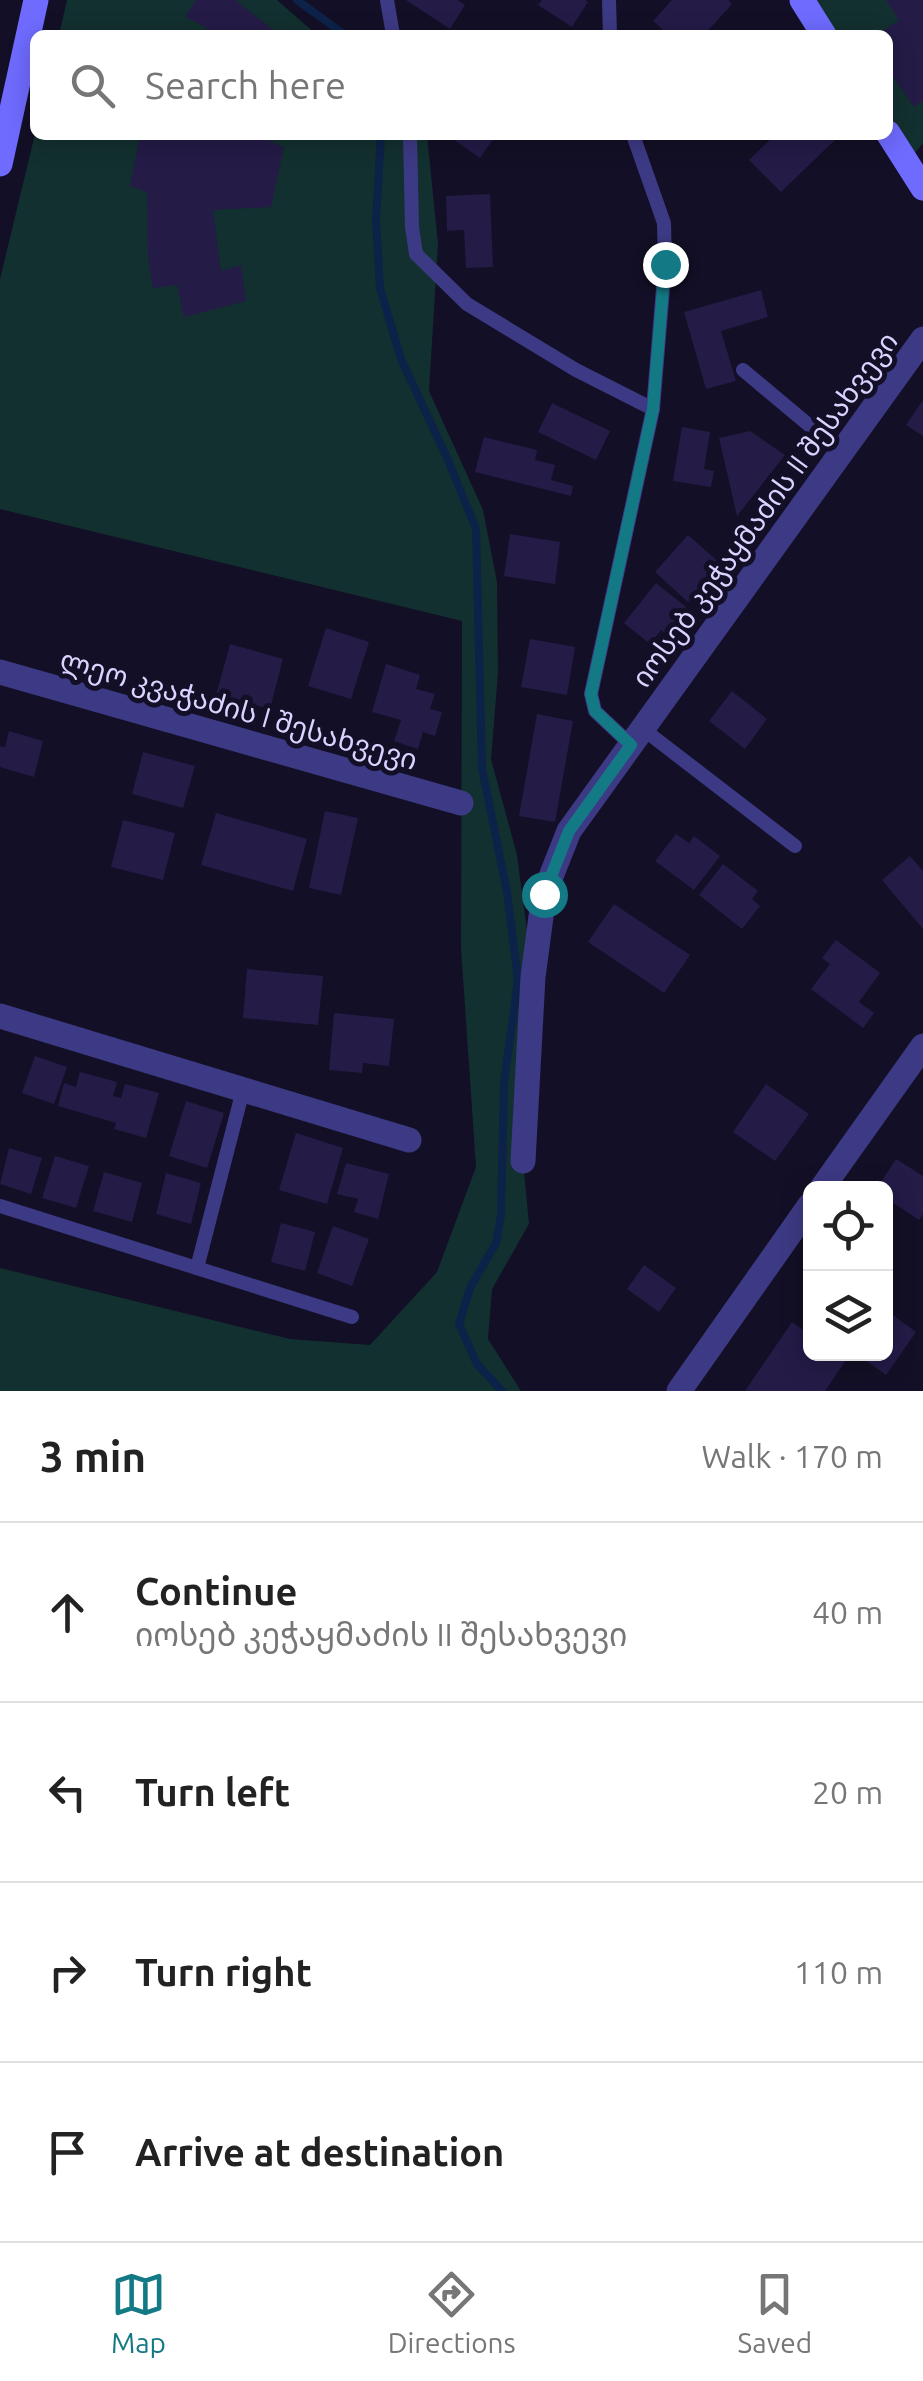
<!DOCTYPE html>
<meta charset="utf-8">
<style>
:root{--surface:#fff;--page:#f6f6f6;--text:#222;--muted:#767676;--line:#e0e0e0;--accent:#137a85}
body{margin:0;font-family:Ubuntu,"Noto Sans Georgian",sans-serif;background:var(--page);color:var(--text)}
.controls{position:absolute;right:30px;bottom:30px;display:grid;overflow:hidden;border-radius:15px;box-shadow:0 5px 25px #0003}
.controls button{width:90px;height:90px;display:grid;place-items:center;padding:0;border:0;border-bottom:2px solid var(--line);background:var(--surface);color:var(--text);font:50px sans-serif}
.stop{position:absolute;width:30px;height:30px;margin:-22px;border:8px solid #137a85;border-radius:50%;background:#fff}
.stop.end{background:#137a85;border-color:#fff;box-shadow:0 2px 10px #0008}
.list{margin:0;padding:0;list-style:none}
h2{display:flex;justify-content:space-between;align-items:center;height:130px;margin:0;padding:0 40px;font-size:42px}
h2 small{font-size:32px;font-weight:400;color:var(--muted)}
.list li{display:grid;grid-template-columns:65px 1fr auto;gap:30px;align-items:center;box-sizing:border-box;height:180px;padding:0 40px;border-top:2px solid var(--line)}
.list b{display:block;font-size:38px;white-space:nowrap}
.list p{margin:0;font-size:32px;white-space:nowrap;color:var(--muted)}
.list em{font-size:32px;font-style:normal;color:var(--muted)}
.icon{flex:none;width:55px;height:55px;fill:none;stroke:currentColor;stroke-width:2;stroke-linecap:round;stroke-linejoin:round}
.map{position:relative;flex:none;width:923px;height:1391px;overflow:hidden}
.search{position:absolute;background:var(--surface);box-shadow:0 5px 25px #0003;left:30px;right:30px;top:30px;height:110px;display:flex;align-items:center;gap:25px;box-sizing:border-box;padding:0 35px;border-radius:15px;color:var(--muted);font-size:38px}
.sheet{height:850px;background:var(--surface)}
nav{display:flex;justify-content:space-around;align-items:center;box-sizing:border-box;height:140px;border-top:2px solid var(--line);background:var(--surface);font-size:28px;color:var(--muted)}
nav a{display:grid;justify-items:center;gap:5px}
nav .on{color:var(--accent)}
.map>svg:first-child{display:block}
</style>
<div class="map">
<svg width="923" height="1391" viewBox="0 0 923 1391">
<rect width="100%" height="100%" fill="#130f26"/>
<g fill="#12302f">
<polygon points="67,0 277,0 317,35 59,35"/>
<polygon points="806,0 923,0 923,143 907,163 888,132 888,35 828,35"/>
<polygon points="35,134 427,135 438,244 429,391 483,510 497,582 498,673 491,759 517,855 533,977 523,1161 529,1224 492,1289 488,1339 521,1391 0,1391 0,1268 290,1339 370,1345 437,1272 476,1167 461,948 462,621 0,509 0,279"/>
</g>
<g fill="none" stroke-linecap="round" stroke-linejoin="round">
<g stroke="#0c2248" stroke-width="8">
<polyline points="297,0 345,35"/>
<polyline points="381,135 376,220 380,288 401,359 448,460 476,529 482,768 507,892 518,980 504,1083 501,1215 496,1243 470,1288 459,1324 477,1364 502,1391"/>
</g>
</g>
<g fill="#241b47">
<polygon points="196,0 235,0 280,35 203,35 207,28 185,17"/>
<polygon points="406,0 458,0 465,5 450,29"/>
<polygon points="542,0 585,0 588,2 572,27 538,5"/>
<polygon points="672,0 728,0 732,4 704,35 669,35 653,21"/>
<polygon points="886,0 923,0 923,101 914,107 888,69 888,35 877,35 899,20"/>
<polygon points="140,135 255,135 284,147 271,207 213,210 221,271 241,265 246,301 184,317 177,285 153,288 148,258 147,192 130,186"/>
<polygon points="447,135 490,135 494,138 480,158"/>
<polygon points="775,135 831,135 835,140 781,192 749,160"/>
<polygon points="490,194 493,267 466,268 464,230 447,231 446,196"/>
<polygon points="761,290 768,317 721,331 736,381 706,389 684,312"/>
<polygon points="923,400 923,436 906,425"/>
<polygon points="552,403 610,431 596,460 538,432"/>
<polygon points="682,427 710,432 704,469 714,471 711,487 673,481"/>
<polygon points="750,431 785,455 737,516 719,438"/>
<polygon points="484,437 537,450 535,460 555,465 551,480 573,486 571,496 475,472"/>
<polygon points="510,534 560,542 555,584 504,576"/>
<polygon points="688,535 721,564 688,602 655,572"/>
<polygon points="656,583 686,607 666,634 661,630 650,644 624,623"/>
<polygon points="326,628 369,642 351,699 308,686"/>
<polygon points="530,639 575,647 567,695 521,687"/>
<polygon points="230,644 283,659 270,709 244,702 242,711 214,703"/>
<polygon points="386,664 420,675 416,689 435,694 430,709 442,712 435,736 423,732 418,749 394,741 401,720 372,712"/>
<polygon points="732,691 767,719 745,749 709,721"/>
<polygon points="537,714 573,721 555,822 519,816"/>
<polygon points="9,731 43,741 34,777 0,767 0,746 5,747"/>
<polygon points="143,752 195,766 183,808 132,794"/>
<polygon points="325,811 358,818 341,895 309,888"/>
<polygon points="216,813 307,839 293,891 201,865"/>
<polygon points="123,820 175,833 163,880 111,867"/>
<polygon points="676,834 689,843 694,836 720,856 694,890 655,861"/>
<polygon points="910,856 923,871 923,929 882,880"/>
<polygon points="723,864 758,891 752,899 760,906 742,929 699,895"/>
<polygon points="614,904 690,955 664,993 588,942"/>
<polygon points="836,940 880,973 859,1002 874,1013 863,1028 811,989 830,964 822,958"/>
<polygon points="247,969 323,976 318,1025 243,1018"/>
<polygon points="334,1013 394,1019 389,1066 363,1063 362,1073 329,1070"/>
<polygon points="35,1056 67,1067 54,1104 22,1093"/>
<polygon points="80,1072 117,1082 113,1096 121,1098 125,1084 159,1093 146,1138 114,1129 116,1123 58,1106 64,1083 76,1087"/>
<polygon points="766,1084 809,1114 775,1161 733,1132"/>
<polygon points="186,1101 224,1113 207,1168 169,1156"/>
<polygon points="296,1133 343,1148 327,1204 279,1190"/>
<polygon points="9,1148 42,1158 31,1194 0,1184"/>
<polygon points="55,1156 89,1166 76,1208 42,1198"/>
<polygon points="896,1159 923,1176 923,1214 919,1220 886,1198 886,1188 877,1188"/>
<polygon points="346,1163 389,1174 378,1219 354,1212 358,1199 337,1194"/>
<polygon points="104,1172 142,1183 132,1222 93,1211"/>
<polygon points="166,1173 201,1183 191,1224 156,1214"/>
<polygon points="281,1223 315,1232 305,1271 271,1262"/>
<polygon points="333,1226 369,1239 352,1286 317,1273"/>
<polygon points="644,1265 676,1288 659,1312 627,1289"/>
<polygon points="886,1310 916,1332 886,1375 857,1354 886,1354"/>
<polygon points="792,1322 810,1335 810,1354 837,1354 846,1360 825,1391 745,1391"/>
</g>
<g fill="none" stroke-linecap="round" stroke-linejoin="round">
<g stroke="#3d3a85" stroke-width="14">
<polyline points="387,0 393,35"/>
<polyline points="609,0 610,35"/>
<polyline points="410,135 412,227 416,254 467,304 576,370 653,409"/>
<polyline points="743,370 841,452"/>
<polyline points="643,729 795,846"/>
<polyline points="631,745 595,711 591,694 653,409 665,264 664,223 633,135"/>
<polyline points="0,1206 352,1317"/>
<polyline points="197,1268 243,1090"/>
</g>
<g stroke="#3d3a85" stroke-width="25">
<polyline points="0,672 461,803"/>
<polyline points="0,1016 409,1140"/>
<polyline points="523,1161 533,977 544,894 569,831 923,339"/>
<polyline points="822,1188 923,1046"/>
<polyline points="679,1391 810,1205"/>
</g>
<g stroke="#6f6bff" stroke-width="25">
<polyline points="802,0 824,35"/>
<polyline points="888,133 923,188"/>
<polyline points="0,164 36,0"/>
</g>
</g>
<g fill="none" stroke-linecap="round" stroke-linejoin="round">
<polyline stroke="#137a85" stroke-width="12" points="544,894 569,831 631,745 595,711 591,694 653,409 665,264"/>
</g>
<g text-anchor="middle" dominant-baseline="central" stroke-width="10" stroke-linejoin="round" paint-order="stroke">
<g font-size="28" fill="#d9d4ff" stroke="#130f26">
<text transform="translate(764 509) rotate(-54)">იოსებ კეჭაყმაძის II შესახვევი</text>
<text transform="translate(239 709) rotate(16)">ლეო კვაჭაძის I შესახვევი</text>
</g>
</g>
</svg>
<div class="controls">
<button><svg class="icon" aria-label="locate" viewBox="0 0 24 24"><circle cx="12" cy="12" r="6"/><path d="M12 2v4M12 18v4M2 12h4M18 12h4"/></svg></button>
<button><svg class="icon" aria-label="layers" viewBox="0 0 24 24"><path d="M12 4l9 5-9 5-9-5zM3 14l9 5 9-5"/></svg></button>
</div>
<div class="stop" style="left:544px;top:894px"></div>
<div class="stop end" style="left:665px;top:264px"></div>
<div class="search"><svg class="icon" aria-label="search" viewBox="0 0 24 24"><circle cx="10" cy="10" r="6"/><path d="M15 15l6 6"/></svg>Search here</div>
</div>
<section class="sheet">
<h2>3 min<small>Walk · 170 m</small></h2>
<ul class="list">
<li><svg class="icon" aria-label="ahead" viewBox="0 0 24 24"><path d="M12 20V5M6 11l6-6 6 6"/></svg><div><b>Continue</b><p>იოსებ კეჭაყმაძის II შესახვევი</p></div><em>40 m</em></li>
<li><svg class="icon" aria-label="left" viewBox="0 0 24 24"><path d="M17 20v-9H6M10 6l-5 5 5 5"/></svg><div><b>Turn left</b></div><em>20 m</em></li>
<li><svg class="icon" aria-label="right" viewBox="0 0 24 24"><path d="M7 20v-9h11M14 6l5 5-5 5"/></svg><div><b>Turn right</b></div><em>110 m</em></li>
<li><svg class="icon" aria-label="arrive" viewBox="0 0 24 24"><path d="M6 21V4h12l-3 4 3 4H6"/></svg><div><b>Arrive at destination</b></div></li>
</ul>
</section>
<nav>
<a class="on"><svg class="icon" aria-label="map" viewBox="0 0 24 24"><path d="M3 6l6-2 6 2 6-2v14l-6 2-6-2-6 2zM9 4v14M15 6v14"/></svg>Map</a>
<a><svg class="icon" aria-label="directions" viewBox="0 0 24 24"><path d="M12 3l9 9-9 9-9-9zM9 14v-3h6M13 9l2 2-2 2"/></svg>Directions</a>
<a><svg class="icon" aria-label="saved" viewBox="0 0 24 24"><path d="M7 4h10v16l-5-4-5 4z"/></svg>Saved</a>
</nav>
